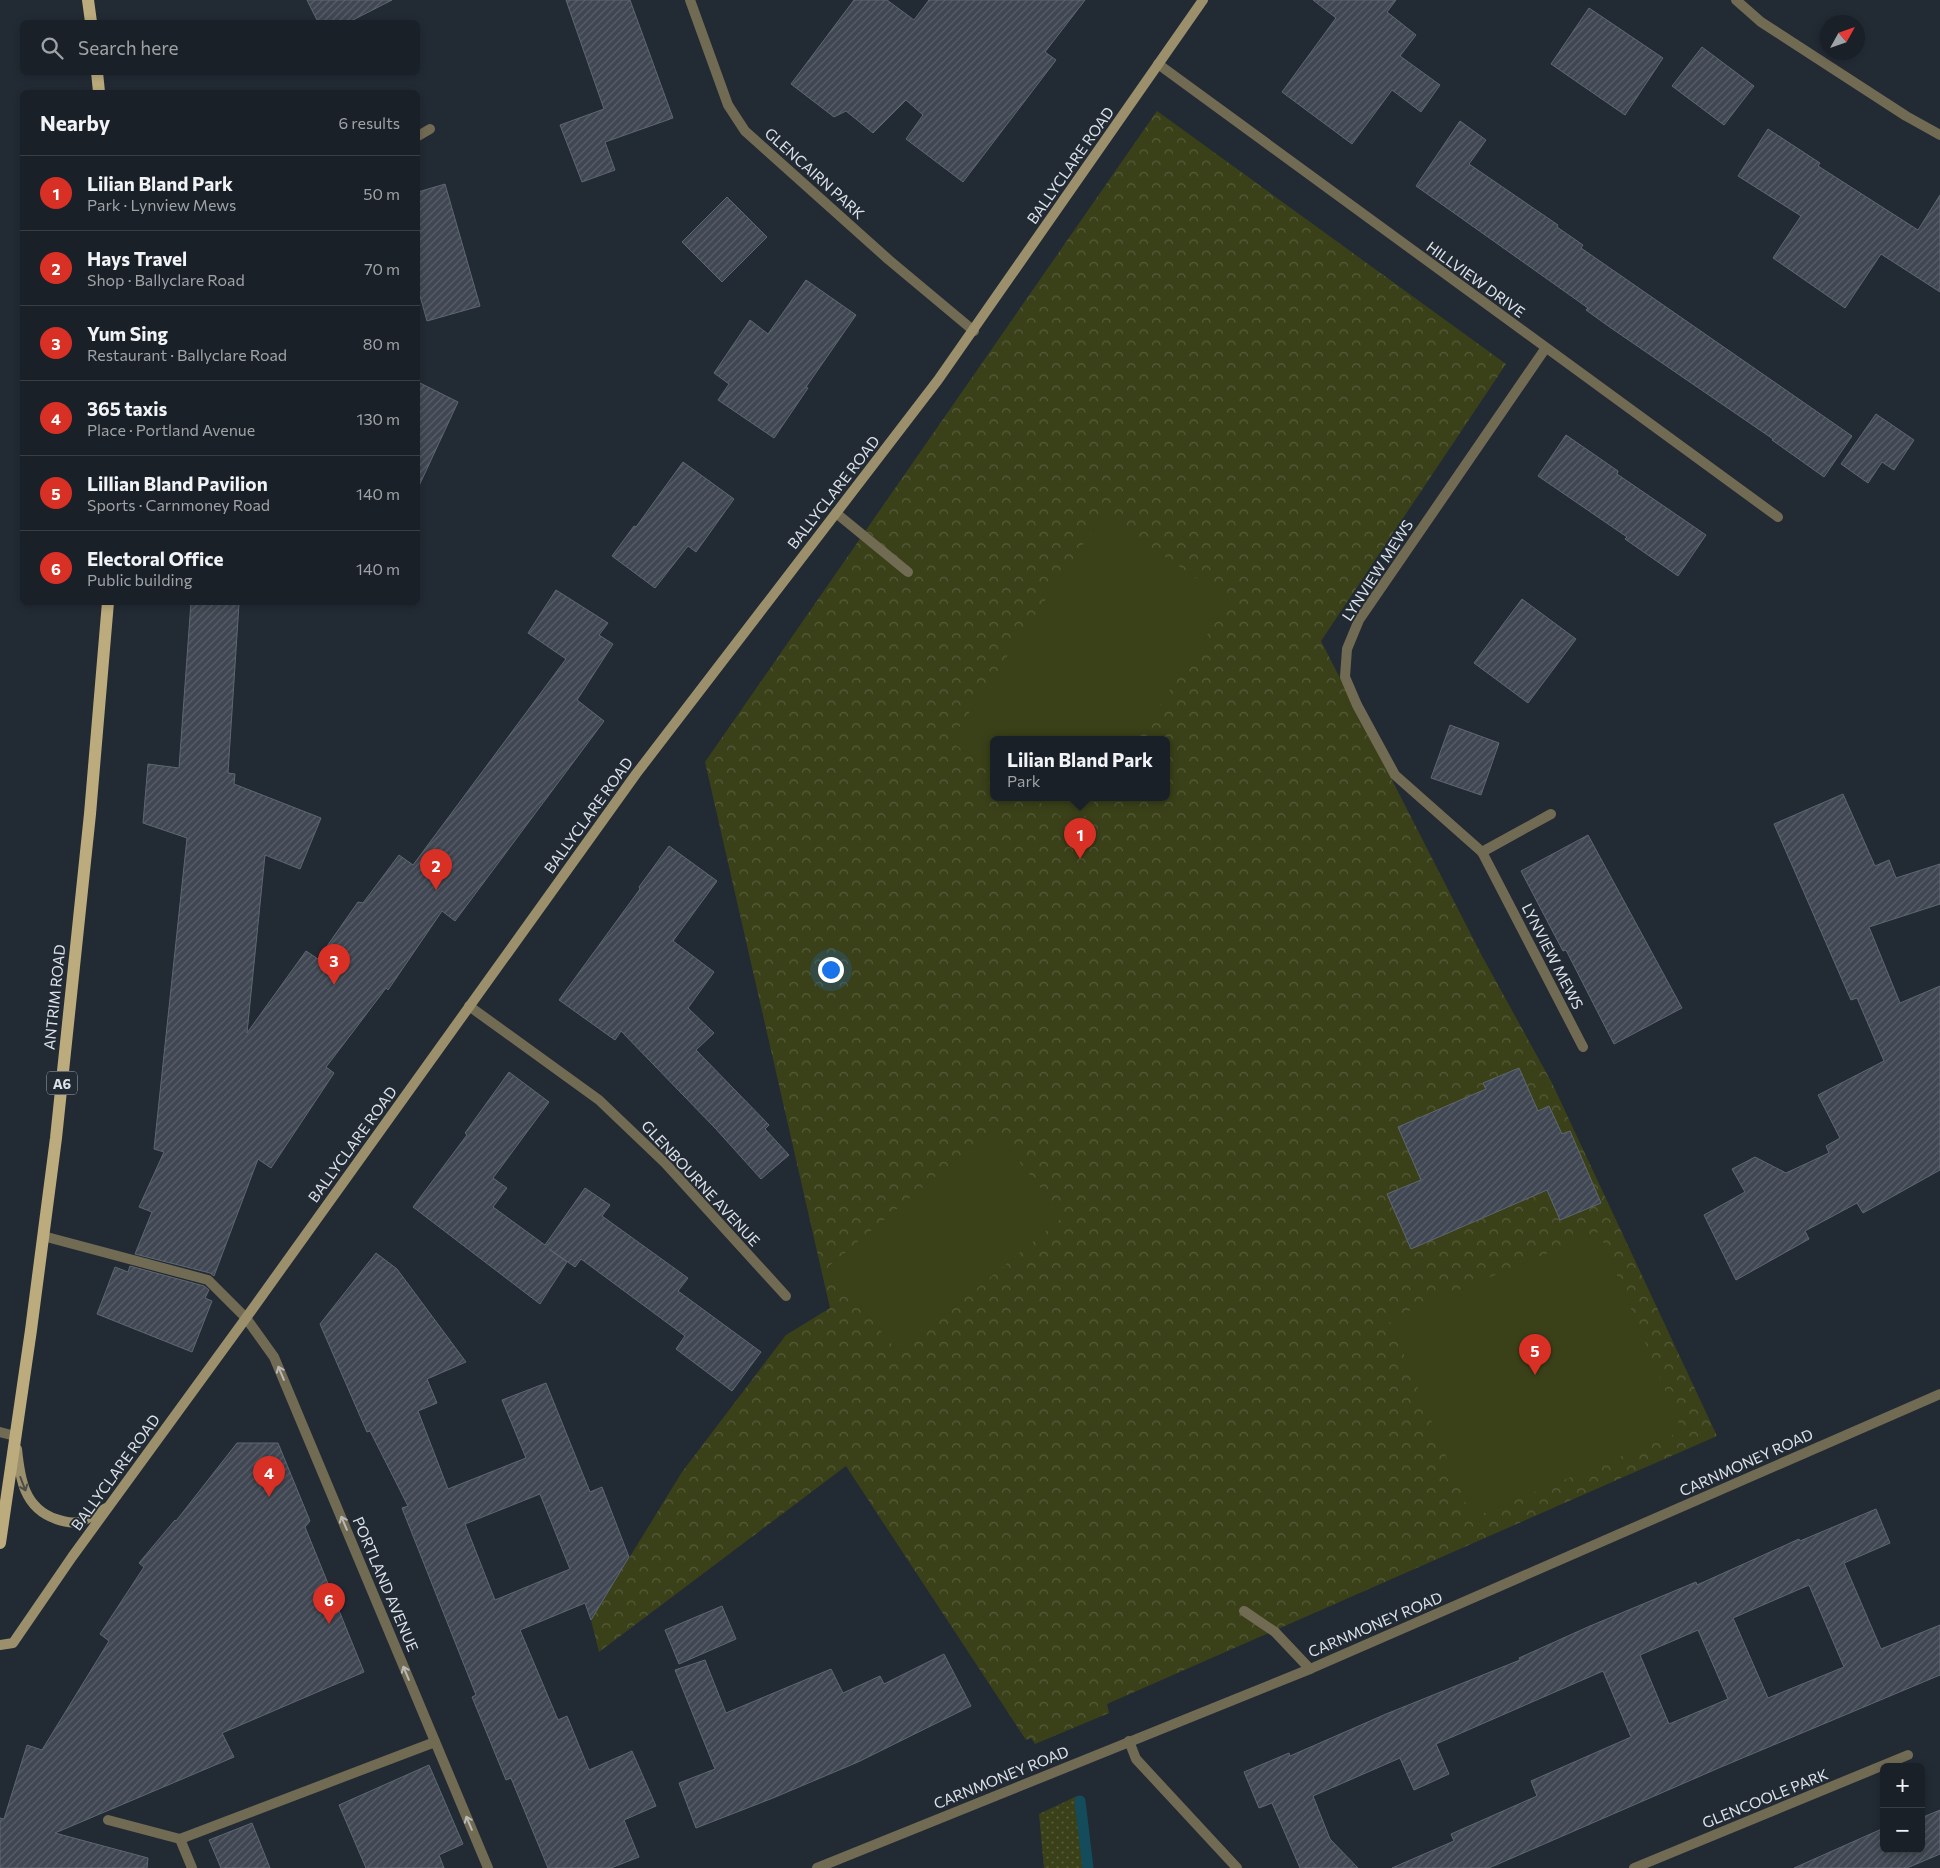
<!DOCTYPE html>
<meta charset="utf-8">
<style>
:root{--surface:#1a2027;--page:#23282f;--text:#f1f3f6;--muted:#9fa3a7;--line:#383e44;--accent:#d93025}
body{margin:0;font-family:Commissioner,sans-serif;background:var(--page);color:var(--text)}
.controls{position:absolute;right:15px;bottom:15px;display:grid;overflow:hidden;border-radius:8px;box-shadow:0 2px 8px #0003}
.controls button{width:45px;height:45px;display:grid;place-items:center;padding:0;border:0;border-bottom:1px solid var(--line);background:var(--surface);color:var(--text);font:25px sans-serif}
.compass{position:absolute;left:1820px;top:15px;width:45px;height:45px;border-radius:50%;background:var(--surface);box-shadow:0 2px 8px #0003;rotate:50deg}
.you{position:absolute;left:830px;top:969px;width:18px;height:18px;margin:-12px;border:4px solid #fff;border-radius:50%;background:#1a73e8;box-shadow:0 0 0 8px #1a73e833}
.badge{display:grid;place-items:center;width:32px;height:32px;border-radius:50%;background:var(--accent);color:#fff;font-size:16px;font-weight:700}
.pin{position:absolute;translate:-50% -41px;filter:drop-shadow(0 1px 2px #0008)}
.pin::after{content:'';position:absolute;top:26px;width:18px;height:15px;background:inherit;clip-path:polygon(0 0,100% 0,50% 100%)}
.popup{position:absolute;left:990px;top:736px;width:180px;height:65px;box-sizing:border-box;display:grid;place-content:center;border-radius:8px;background:var(--surface);filter:drop-shadow(0 1px 4px #0005);font-size:16px;white-space:nowrap;color:var(--muted)}
.popup b{font-size:19px;color:var(--text)}
.popup::after{content:'';position:absolute;left:50%;top:100%;margin-left:-10px;border:10px solid transparent;border-top-color:var(--surface)}
.list{margin:0;padding:0;list-style:none}
h2{display:flex;justify-content:space-between;align-items:center;height:65px;margin:0;padding:0 20px;font-size:21px}
h2 small{font-size:16px;font-weight:400;color:var(--muted)}
.list li{display:grid;grid-template-columns:32px 1fr auto;gap:15px;align-items:center;box-sizing:border-box;height:75px;padding:0 20px;border-top:1px solid var(--line)}
.list b{display:block;font-size:19px;white-space:nowrap}
.list p{margin:0;font-size:16px;white-space:nowrap;color:var(--muted)}
.list em{font-size:16px;font-style:normal;color:var(--muted)}
.icon{flex:none;width:28px;height:28px;fill:none;stroke:currentColor;stroke-width:2;stroke-linecap:round;stroke-linejoin:round}
.map{position:relative;flex:none;width:1940px;height:1868px;overflow:hidden}
.search{position:absolute;background:var(--surface);box-shadow:0 2px 8px #0003;left:20px;top:20px;width:400px;height:55px;display:flex;align-items:center;gap:12px;box-sizing:border-box;padding:0 18px;border-radius:8px;color:var(--muted);font-size:19px}
.panel{position:absolute;background:var(--surface);box-shadow:0 2px 8px #0003;left:20px;top:90px;width:400px;height:515px;border-radius:8px}
.map>svg:first-child{display:block}
</style>
<div class="map">
<svg width="1940" height="1868" viewBox="0 0 1940 1868">
<defs>
<pattern id="grass-dots" width="8" height="8" patternUnits="userSpaceOnUse" patternTransform="scale(1.25)"><rect width="8" height="8" fill="#3a4119"/><path d="M2 2h.1M6 6h.1" fill="none" stroke="#565c3a" stroke-width="1.8" stroke-linecap="round"/></pattern>
<pattern id="forest-crowns" width="20" height="18" patternUnits="userSpaceOnUse" patternTransform="scale(1.25)"><rect width="20" height="18" fill="#3a4119"/><path d="M2 6a3 3 0 1 1 6 0M12 15a3 3 0 1 1 6 0" fill="none" stroke="#565c3a"/></pattern>
<pattern id="building-hatch" width="6" height="6" patternUnits="userSpaceOnUse" patternTransform="scale(1.25)"><rect width="6" height="6" fill="#404752"/><path d="M-1 1l2-2M0 6l6-6M5 7l2-2" fill="none" stroke="#5b616b"/></pattern>
</defs>
<rect width="100%" height="100%" fill="#222a34"/>
<polygon fill="url(#grass-dots)" points="1077,1796 1088,1868 1044,1868 1039,1814"/>
<path fill="url(#forest-crowns)" fill-rule="evenodd" d="M1157,111L1506,364L1321,641L1482,956L1552,1083L1717,1436L1107,1704L1109,1713L1035,1744L1031,1738L1026,1740L846,1466L599,1652L591,1620L682,1472L786,1335L830,1308L705,762ZM994,740H1166V798H994Z"/>
<g fill="#3a4119">
<polygon points="1103,515 1230,601 1136,740 994,740 994,771 950,741"/>
<polygon points="1033,798 1097,798 1077,827"/>
<polygon points="992,1129 1064,1216 899,1353 828,1267"/>
<polygon points="1599,1232 1682,1431 1472,1518 1389,1319"/>
</g>
<g fill="none" stroke-linecap="round" stroke-linejoin="round">
<polyline stroke="#144c5b" stroke-width="11" points="1080,1801 1088,1868"/>
</g>
<g fill="url(#building-hatch)" stroke="#5e6772" fill-rule="evenodd">
<polygon points="307,0 392,0 349,22 318,22"/>
<polygon points="566,0 630,0 673,118 605,142 615,170 582,182 560,125 604,109"/>
<polygon points="854,0 887,0 914,20 929,0 1085,0 1045,52 1056,60 963,182 906,139 923,115 906,100 873,133 846,111 834,117 791,84"/>
<polygon points="1313,0 1396,0 1387,12 1416,35 1400,56 1440,85 1421,112 1392,90 1352,144 1282,92 1336,18"/>
<polygon points="1589,8 1663,58 1625,115 1551,64"/>
<polygon points="1702,47 1754,86 1724,125 1672,86"/>
<polygon points="1460,121 1486,140 1469,164 1558,225 1557,227 1583,245 1581,248 1852,436 1824,477 1772,440 1773,439 1611,328 1586,310 1588,308 1416,186"/>
<polygon points="1768,129 1820,163 1818,166 1918,230 1940,195 1940,292 1881,254 1845,308 1773,258 1801,216 1738,176"/>
<polygon points="445,184 480,306 427,321 418,289 418,192"/>
<polygon points="727,197 767,237 722,282 682,242"/>
<polygon points="806,280 856,315 806,387 808,388 774,438 718,400 729,384 714,373 750,320 768,334"/>
<polygon points="418,382 458,402 418,488"/>
<polygon points="1876,414 1914,440 1894,470 1882,462 1868,483 1841,464"/>
<polygon points="1566,435 1618,471 1617,474 1706,535 1678,576 1625,539 1627,537 1538,476"/>
<polygon points="683,462 734,499 696,552 688,546 655,588 612,556 634,526 636,527"/>
<polygon points="556,590 608,623 599,635 613,644 577,700 604,721 455,921 442,911 388,990 386,988 352,1033 326,1067 334,1073 271,1168 258,1159 214,1276 210,1273 135,1254 152,1212 139,1207 164,1152 154,1149 187,838 143,823 148,764 179,768 191,602 239,604 228,773 235,774 234,784 321,818 300,869 265,855 247,1033 306,951 318,959 358,902 363,903 399,855 413,865 566,659 528,633"/>
<polygon points="1522,599 1576,639 1528,703 1474,663"/>
<polygon points="1450,725 1499,743 1481,795 1431,778"/>
<polygon points="1843,794 1875,866 1889,860 1896,878 1940,864 1940,904 1869,927 1900,1003 1940,986 1940,1170 1863,1213 1857,1203 1805,1231 1809,1239 1736,1280 1704,1215 1745,1192 1732,1169 1755,1157 1786,1173 1829,1153 1826,1146 1840,1138 1818,1095 1884,1061 1857,998 1851,1000 1774,824"/>
<polygon points="1588,835 1682,1008 1614,1044 1566,950 1563,951 1521,871"/>
<polygon points="669,846 717,881 673,941 714,972 688,1008 714,1033 696,1050 769,1125 765,1129 789,1155 761,1179 715,1128 621,1031 615,1040 559,1000 640,889 639,887"/>
<polygon points="1519,1068 1538,1111 1549,1106 1562,1134 1570,1131 1601,1203 1560,1220 1547,1190 1411,1249 1387,1194 1421,1180 1398,1127 1486,1089 1483,1083"/>
<polygon points="509,1072 549,1102 493,1178 507,1188 493,1207 545,1245 585,1188 610,1205 602,1216 688,1278 678,1291 761,1352 732,1391 676,1349 685,1336 581,1259 575,1267 549,1249 567,1262 540,1304 413,1207 467,1135 465,1133"/>
<path d="M376,1253L397,1269L466,1362L427,1379L437,1403L418,1411L448,1489L526,1458L502,1400L546,1383L590,1492L602,1487L629,1557L591,1620L585,1603L520,1630L558,1720L567,1716L589,1770L632,1751L656,1806L624,1820L639,1857L611,1868H548L511,1778L506,1780L472,1697L476,1695L402,1508L408,1506L370,1431L367,1432L320,1324ZM540,1494L570,1569L495,1600L465,1524Z"/>
<polygon points="130,1266 204,1286 209,1290 205,1298 212,1301 192,1352 97,1314 115,1267 128,1272"/>
<polygon points="237,1443 278,1443 310,1521 305,1527 364,1672 222,1733 234,1757 55,1833 148,1858 147,1868 0,1868 0,1818 4,1819 27,1745 42,1750 109,1641 100,1634 144,1567 139,1563 175,1520 176,1521"/>
<path d="M1876,1509L1890,1543L1844,1563L1881,1649L1940,1625V1675L1721,1767L1489,1868H1392L1454,1841L1451,1834L1537,1796L1531,1781L1631,1737L1603,1671L1436,1744L1449,1774L1414,1790L1400,1758L1313,1796L1330,1839L1358,1868H1300L1272,1803L1259,1808L1244,1772L1289,1753L1290,1756L1386,1714L1520,1660L1519,1658L1590,1626L1696,1582L1697,1585L1799,1539L1800,1541ZM1809,1585L1844,1667L1768,1698L1733,1618ZM1698,1630L1728,1699L1669,1724L1640,1655Z"/>
<polygon points="722,1606 736,1639 679,1664 665,1630"/>
<polygon points="944,1654 971,1706 858,1762 773,1798 696,1828 679,1783 715,1769 675,1670 705,1660 726,1713 831,1669 843,1693 880,1676 884,1684"/>
<polygon points="429,1765 463,1844 439,1855 444,1868 366,1868 339,1805"/>
<polygon points="1940,1810 1940,1854 1907,1868 1794,1868 1884,1828 1884,1849 1921,1849 1921,1818"/>
<polygon points="252,1823 270,1868 221,1868 209,1840"/>
</g>
<g fill="none" stroke-linecap="round" stroke-linejoin="round">
<g stroke="#726b54" stroke-width="10">
<polyline points="418,136 430,129"/>
<polyline points="836,513 908,572"/>
<polyline points="43,1236 208,1280 246,1318"/>
<polyline points="0,1432 15,1436"/>
<polyline points="1244,1611 1275,1632 1310,1669"/>
<polyline points="108,1820 180,1839 435,1742"/>
<polyline points="180,1839 192,1868"/>
</g>
<g stroke="#726b54" stroke-width="10">
<polyline points="690,0 728,105 745,131 889,260 974,331"/>
<polyline points="1736,0 1761,22 1906,116 1940,135"/>
<polyline points="1158,64 1778,517"/>
<polyline points="1545,349 1359,620 1347,649 1345,677 1357,705 1395,775 1482,852 1583,1047"/>
<polyline points="1482,852 1551,814"/>
<polyline points="469,1006 599,1100 665,1163 786,1296"/>
<polyline points="246,1318 274,1357 488,1868"/>
<polyline points="1129,1741 1136,1759 1237,1868"/>
<polyline points="1634,1868 1908,1755"/>
</g>
<polyline stroke="#726b54" stroke-width="10" points="817,1868 1310,1669 1940,1394"/>
<g stroke="#9c906c" stroke-width="10">
<path d="M17,1449C20,1479 24,1508 56,1519C64,1522 73,1524 82,1521C90,1518 99,1512 106,1508"/>
<polyline points="0,1645 13,1643 72,1557 246,1318 636,774 938,380 1203,0"/>
</g>
<g stroke="#bcac7d" stroke-width="12">
<polyline points="88,0 91,22"/>
<polyline points="97,72 99,92"/>
<polyline points="0,1543 31,1330 56,1138 90,814 108,602"/>
</g>
</g>
<defs><path id="oneway-shaft" d="M-6 0H5M1.5-3L5.5 0L1.5 3" fill="none" stroke-width="1.6" stroke-linecap="round" stroke-linejoin="round" transform="scale(1.25)"/></defs>
<g stroke="#b8b8b5">
<use href="#oneway-shaft" transform="translate(281 1373) rotate(-113)"/>
<use href="#oneway-shaft" transform="translate(344 1523) rotate(-113)"/>
<use href="#oneway-shaft" transform="translate(406 1673) rotate(-113)"/>
<use href="#oneway-shaft" transform="translate(469 1823) rotate(-113)"/>
</g>
<use stroke="#4d4e48" href="#oneway-shaft" transform="translate(23 1484) rotate(69)"/>
<g text-anchor="middle" dominant-baseline="central" stroke-width="4" stroke-linejoin="round" paint-order="stroke">
<rect fill="#222a34" stroke="#a5abb3" stroke-width="1" x="47" y="1071.5" width="30" height="23" rx="4"/>
<g font-size="14" font-weight="bold" fill="#dde2e9">
<text x="62" y="1083">A6</text>
</g>
<g font-size="15" fill="#dde2e9" stroke="#222a34">
<text transform="translate(1070 165) rotate(-55)">BALLYCLARE ROAD</text>
<text transform="translate(815 173) rotate(42)">GLENCAIRN PARK</text>
<text transform="translate(1476 279) rotate(36)">HILLVIEW DRIVE</text>
<text transform="translate(833 492) rotate(-52)">BALLYCLARE ROAD</text>
<text transform="translate(1377 570) rotate(-57)">LYNVIEW MEWS</text>
<text transform="translate(588 815) rotate(-54)">BALLYCLARE ROAD</text>
<text transform="translate(1553 956) rotate(63)">LYNVIEW MEWS</text>
<text transform="translate(54 997) rotate(-84)">ANTRIM ROAD</text>
<text transform="translate(352 1144) rotate(-54)">BALLYCLARE ROAD</text>
<text transform="translate(701 1183) rotate(47)">GLENBOURNE AVENUE</text>
<text transform="translate(1746 1462) rotate(-24)">CARNMONEY ROAD</text>
<text transform="translate(115 1472) rotate(-54)">BALLYCLARE ROAD</text>
<text transform="translate(386 1584) rotate(67)">PORTLAND AVENUE</text>
<text transform="translate(1375 1624) rotate(-23)">CARNMONEY ROAD</text>
<text transform="translate(1001 1777) rotate(-22)">CARNMONEY ROAD</text>
<text transform="translate(1765 1798) rotate(-22)">GLENCOOLE PARK</text>
</g>
</g>
</svg>
<div class="controls">
<button>+</button>
<button>−</button>
</div>
<svg class="compass" viewBox="-18 -18 36 36"><path d="M0-13l5 13h-10z" fill="#e53935"/><path d="M0 13l5-13h-10z" fill="#9fa3a7"/></svg>
<div class="you"></div>
<div class="pin badge" style="left:1080px;top:859px">1</div>
<div class="popup"><b>Lilian Bland Park</b>Park</div>
<div class="pin badge" style="left:436px;top:890px">2</div>
<div class="pin badge" style="left:334px;top:985px">3</div>
<div class="pin badge" style="left:269px;top:1497px">4</div>
<div class="pin badge" style="left:1535px;top:1375px">5</div>
<div class="pin badge" style="left:329px;top:1624px">6</div>
<div class="search"><svg class="icon" aria-label="search" viewBox="0 0 24 24"><circle cx="10" cy="10" r="6"/><path d="M15 15l6 6"/></svg>Search here</div>
<section class="panel">
<h2>Nearby<small>6 results</small></h2>
<ul class="list">
<li><span class="badge">1</span><div><b>Lilian Bland Park</b><p>Park · Lynview Mews</p></div><em>50 m</em></li>
<li><span class="badge">2</span><div><b>Hays Travel</b><p>Shop · Ballyclare Road</p></div><em>70 m</em></li>
<li><span class="badge">3</span><div><b>Yum Sing</b><p>Restaurant · Ballyclare Road</p></div><em>80 m</em></li>
<li><span class="badge">4</span><div><b>365 taxis</b><p>Place · Portland Avenue</p></div><em>130 m</em></li>
<li><span class="badge">5</span><div><b>Lillian Bland Pavilion</b><p>Sports · Carnmoney Road</p></div><em>140 m</em></li>
<li><span class="badge">6</span><div><b>Electoral Office</b><p>Public building</p></div><em>140 m</em></li>
</ul>
</section>
</div>
